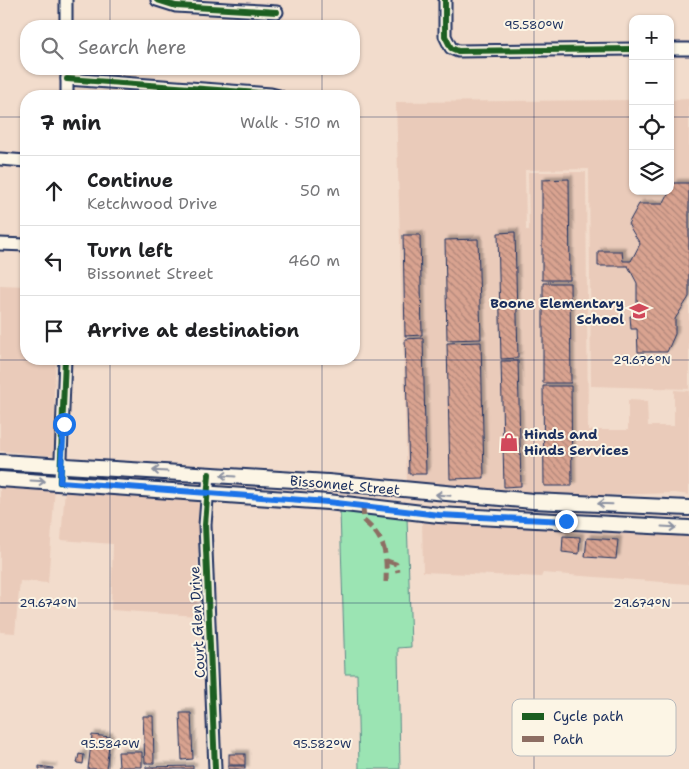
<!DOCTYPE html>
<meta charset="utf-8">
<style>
:root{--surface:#fff;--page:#f2f2f2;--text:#202124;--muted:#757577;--line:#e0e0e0}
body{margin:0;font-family:"Shantell Sans",sans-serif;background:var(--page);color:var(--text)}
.controls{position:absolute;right:15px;top:15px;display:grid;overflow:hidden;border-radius:10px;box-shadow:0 1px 4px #0004}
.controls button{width:45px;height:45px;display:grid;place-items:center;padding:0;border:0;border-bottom:1px solid var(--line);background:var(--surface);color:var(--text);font:25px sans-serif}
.stop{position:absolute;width:15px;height:15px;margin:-11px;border:4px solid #1a73e8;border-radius:50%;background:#fff}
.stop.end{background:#1a73e8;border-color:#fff;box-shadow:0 1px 5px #0008}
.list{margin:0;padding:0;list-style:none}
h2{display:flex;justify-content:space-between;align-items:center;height:65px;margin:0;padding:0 20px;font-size:21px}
h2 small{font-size:16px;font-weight:400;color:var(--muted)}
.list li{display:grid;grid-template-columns:32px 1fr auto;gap:15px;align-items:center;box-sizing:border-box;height:70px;padding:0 20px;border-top:1px solid var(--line)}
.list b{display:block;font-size:19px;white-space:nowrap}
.list p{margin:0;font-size:16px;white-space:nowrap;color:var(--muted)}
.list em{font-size:16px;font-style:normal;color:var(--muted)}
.icon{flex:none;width:28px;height:28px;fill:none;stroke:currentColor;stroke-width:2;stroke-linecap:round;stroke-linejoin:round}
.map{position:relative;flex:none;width:689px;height:769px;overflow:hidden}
.search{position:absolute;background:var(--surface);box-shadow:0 1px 4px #0004;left:20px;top:20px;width:340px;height:55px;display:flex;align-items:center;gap:12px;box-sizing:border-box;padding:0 18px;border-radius:20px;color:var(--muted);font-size:19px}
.panel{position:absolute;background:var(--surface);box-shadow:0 1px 4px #0004;left:20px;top:90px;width:340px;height:275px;border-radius:20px}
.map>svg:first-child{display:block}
</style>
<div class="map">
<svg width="689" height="769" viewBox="0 0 689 769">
<defs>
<pattern id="building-back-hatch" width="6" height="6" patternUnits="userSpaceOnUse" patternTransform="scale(1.25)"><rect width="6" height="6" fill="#d9a390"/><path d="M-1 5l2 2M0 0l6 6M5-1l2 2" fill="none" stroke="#af8579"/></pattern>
<filter id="shadow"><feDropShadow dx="3.5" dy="-3.5" stdDeviation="1" flood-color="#0004"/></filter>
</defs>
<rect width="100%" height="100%" fill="#f2dccc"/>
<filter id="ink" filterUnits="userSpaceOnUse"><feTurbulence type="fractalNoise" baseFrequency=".02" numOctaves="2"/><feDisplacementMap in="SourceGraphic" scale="10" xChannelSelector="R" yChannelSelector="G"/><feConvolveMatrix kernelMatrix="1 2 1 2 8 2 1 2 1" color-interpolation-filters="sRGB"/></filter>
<g filter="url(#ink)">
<g fill="#eacbba">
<polygon points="689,99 689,389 591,386 589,169 525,170 526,230 529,230 528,172 586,172 588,430 628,430 628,400 647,401 648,426 674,426 674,390 689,391 689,495 675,493 573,496 407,483 396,102 633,100 633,191 670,191 670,100"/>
<polygon points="0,285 26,286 26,359 56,359 54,391 56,456 0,451"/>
<polygon points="0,483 55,487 48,583 20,581 15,633 0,632"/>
<polygon points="65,489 199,497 197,616 111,610 113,544 61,540"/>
<polygon points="422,517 689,533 689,584 543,573 541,577 423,572"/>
</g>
<polygon fill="#9be4b3" stroke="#5b8a88" points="340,511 407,517 411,647 398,648 400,769 359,769 357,674 345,674"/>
<g fill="url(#building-back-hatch)" stroke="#1b2f5e" filter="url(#shadow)">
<polygon points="569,179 570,280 542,280 542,180"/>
<polygon points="674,183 689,183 689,297 675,319 675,334 667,352 638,352 637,329 631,329 630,316 637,317 637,283 628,266 598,266 598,251 622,251 623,261 631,261 640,244 628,224 639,204 663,204"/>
<polygon points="515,232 518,358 501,359 498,233"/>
<polygon points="403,235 420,235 422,335 405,336"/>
<polygon points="478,239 481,339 447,340 445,240"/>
<polygon points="543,283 570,283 571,383 543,383"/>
<polygon points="423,338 426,474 409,474 405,339"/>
<polygon points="481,342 484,478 450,479 447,343"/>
<polygon points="501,361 518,361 521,486 504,487"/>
<polygon points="543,386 571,386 572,486 544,486"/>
<polygon points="563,536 580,537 579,554 562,552"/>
<polygon points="587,538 618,540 616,559 585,557"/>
<polygon points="180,713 191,713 193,759 182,760"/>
<polygon points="143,716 153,716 154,763 145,763"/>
<polygon points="92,735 110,737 106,769 88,769"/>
<polygon points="118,752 142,752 142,767 119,767"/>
<polygon points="79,754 84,755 83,764 77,763"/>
<rect x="229" y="754" width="16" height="11"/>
<polygon points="39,766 53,768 53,769 39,769"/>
<polygon points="193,766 193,769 146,769 146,767"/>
<rect x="228" y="766" width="17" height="3"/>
</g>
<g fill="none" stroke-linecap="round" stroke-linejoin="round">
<g stroke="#1b2f5e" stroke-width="15">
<g id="minor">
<polyline points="66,0 66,26"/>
<polyline points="157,0 176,6 277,12"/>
<polyline points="445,0 445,36 451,48 458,51 633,49"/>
<polyline points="670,49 689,49"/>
<polyline points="67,69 67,96"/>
<polyline points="67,79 271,94 279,96"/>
<polyline points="0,159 26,161"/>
<polyline points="0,244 26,245"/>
<polyline points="209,474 205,525 215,769"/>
<polyline points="60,482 65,359"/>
</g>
</g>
<g stroke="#1b2f5e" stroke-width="18">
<g id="major">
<polyline points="0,462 328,482 533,501 689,508"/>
<polyline points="0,479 328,502 439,515 689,528"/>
</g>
</g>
<use href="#minor" stroke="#fcf5e5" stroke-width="11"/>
<use href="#major" stroke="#fcf5e5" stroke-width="14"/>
<g stroke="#8d6e63" stroke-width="5" stroke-dasharray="10 5" stroke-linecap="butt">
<path d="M363,506L364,521C386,539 387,554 386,582"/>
<polyline points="387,561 396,564 398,572"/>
</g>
<g stroke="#fcf5e5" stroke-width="9">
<g id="cycleway">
<polyline points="157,0 176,6 277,12"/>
<polyline points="445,0 445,36 451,48 458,51 633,49"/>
<polyline points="67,79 271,94 279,96"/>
<polyline points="209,474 205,525 215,769"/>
<polyline points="60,482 65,359"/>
</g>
</g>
<use href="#cycleway" stroke="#1b5e20" stroke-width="6"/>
</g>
<defs><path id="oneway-shaft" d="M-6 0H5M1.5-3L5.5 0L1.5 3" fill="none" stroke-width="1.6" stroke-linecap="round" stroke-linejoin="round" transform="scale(1.25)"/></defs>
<g stroke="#8c92a2">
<use href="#oneway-shaft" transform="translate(160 471) rotate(-177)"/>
<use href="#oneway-shaft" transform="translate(228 476) rotate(-176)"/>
<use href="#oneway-shaft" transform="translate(38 481) rotate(3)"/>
<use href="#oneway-shaft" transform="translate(443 495) rotate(-175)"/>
<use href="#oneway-shaft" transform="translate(605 504) rotate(-178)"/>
<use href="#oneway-shaft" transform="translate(669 527) rotate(3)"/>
</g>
</g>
<g fill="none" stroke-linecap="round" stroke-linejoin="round" filter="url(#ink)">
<polyline stroke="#1a73e8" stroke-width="6" points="64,424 60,482 328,502 439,515 566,521"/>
</g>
<path fill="none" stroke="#1b2f5e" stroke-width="1" stroke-opacity="0.45" d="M110,0V26M322,0V26M534,0V769M110,69V96M322,69V96M0,117H26M354,117H633M670,117H689M110,359V769M322,359V769M0,360H689M0,603H689"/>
<defs>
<g id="school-bare" transform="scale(1.5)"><path d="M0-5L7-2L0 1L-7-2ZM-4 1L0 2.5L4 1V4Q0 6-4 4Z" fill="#d1495b" stroke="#fcf5e5" stroke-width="2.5" paint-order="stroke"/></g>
<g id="shop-bare" transform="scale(1.5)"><path d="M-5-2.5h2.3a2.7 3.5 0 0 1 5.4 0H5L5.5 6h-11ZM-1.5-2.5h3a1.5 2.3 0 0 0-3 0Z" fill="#d1495b" stroke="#fcf5e5" stroke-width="2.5" paint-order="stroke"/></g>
</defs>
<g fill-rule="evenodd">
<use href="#school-bare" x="639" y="311"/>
<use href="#shop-bare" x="509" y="442"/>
</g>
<g text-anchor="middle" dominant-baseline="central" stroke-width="4" stroke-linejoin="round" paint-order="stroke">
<g font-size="14" font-weight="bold" fill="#1b2f5e" stroke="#fcf5e5" text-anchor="end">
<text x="624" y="303">Boone Elementary<tspan x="624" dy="16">School</tspan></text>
<text x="524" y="434" text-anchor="start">Hinds and<tspan x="524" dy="16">Hinds Services</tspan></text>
</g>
<g font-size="14" fill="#1b2f5e" stroke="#fcf5e5">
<text transform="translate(345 485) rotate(5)">Bissonnet Street</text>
<text transform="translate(197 622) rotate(-93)">Court Glen Drive</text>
</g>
</g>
<rect x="512" y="699" width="164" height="57" rx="8" fill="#fcf5e5" stroke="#b8babc" stroke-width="1"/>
<rect x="522" y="713" width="22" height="7" fill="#1b5e20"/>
<rect x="522" y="736" width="22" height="6" fill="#8d6e63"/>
<g font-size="14" fill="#1b2f5e">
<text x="553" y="721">Cycle path</text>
<text x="553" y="744">Path</text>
</g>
<g font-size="12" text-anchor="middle" fill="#1b2f5e" stroke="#fcf5e5" stroke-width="4" stroke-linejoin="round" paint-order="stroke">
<text x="534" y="29">95.580°W</text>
<text x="642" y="364">29.676°N</text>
<text x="48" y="607">29.674°N</text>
<text x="642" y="607">29.674°N</text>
<text x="110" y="748">95.584°W</text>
<text x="322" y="748">95.582°W</text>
</g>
</svg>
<div class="controls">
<button>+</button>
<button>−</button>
<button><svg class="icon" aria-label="locate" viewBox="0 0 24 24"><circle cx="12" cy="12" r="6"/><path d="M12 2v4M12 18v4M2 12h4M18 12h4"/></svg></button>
<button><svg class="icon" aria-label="layers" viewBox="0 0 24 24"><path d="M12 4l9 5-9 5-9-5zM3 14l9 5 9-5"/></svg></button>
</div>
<div class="stop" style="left:64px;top:424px"></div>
<div class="stop end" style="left:566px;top:521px"></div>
<div class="search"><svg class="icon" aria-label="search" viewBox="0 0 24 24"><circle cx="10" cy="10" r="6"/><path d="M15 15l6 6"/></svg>Search here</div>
<section class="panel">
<h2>7 min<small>Walk · 510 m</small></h2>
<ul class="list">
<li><svg class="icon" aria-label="ahead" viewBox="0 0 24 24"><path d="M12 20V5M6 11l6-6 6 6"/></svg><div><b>Continue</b><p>Ketchwood Drive</p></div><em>50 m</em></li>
<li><svg class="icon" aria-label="left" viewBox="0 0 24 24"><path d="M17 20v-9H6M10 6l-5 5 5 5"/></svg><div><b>Turn left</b><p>Bissonnet Street</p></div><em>460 m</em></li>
<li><svg class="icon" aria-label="arrive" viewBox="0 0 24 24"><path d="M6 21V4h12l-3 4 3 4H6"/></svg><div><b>Arrive at destination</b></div></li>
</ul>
</section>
</div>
